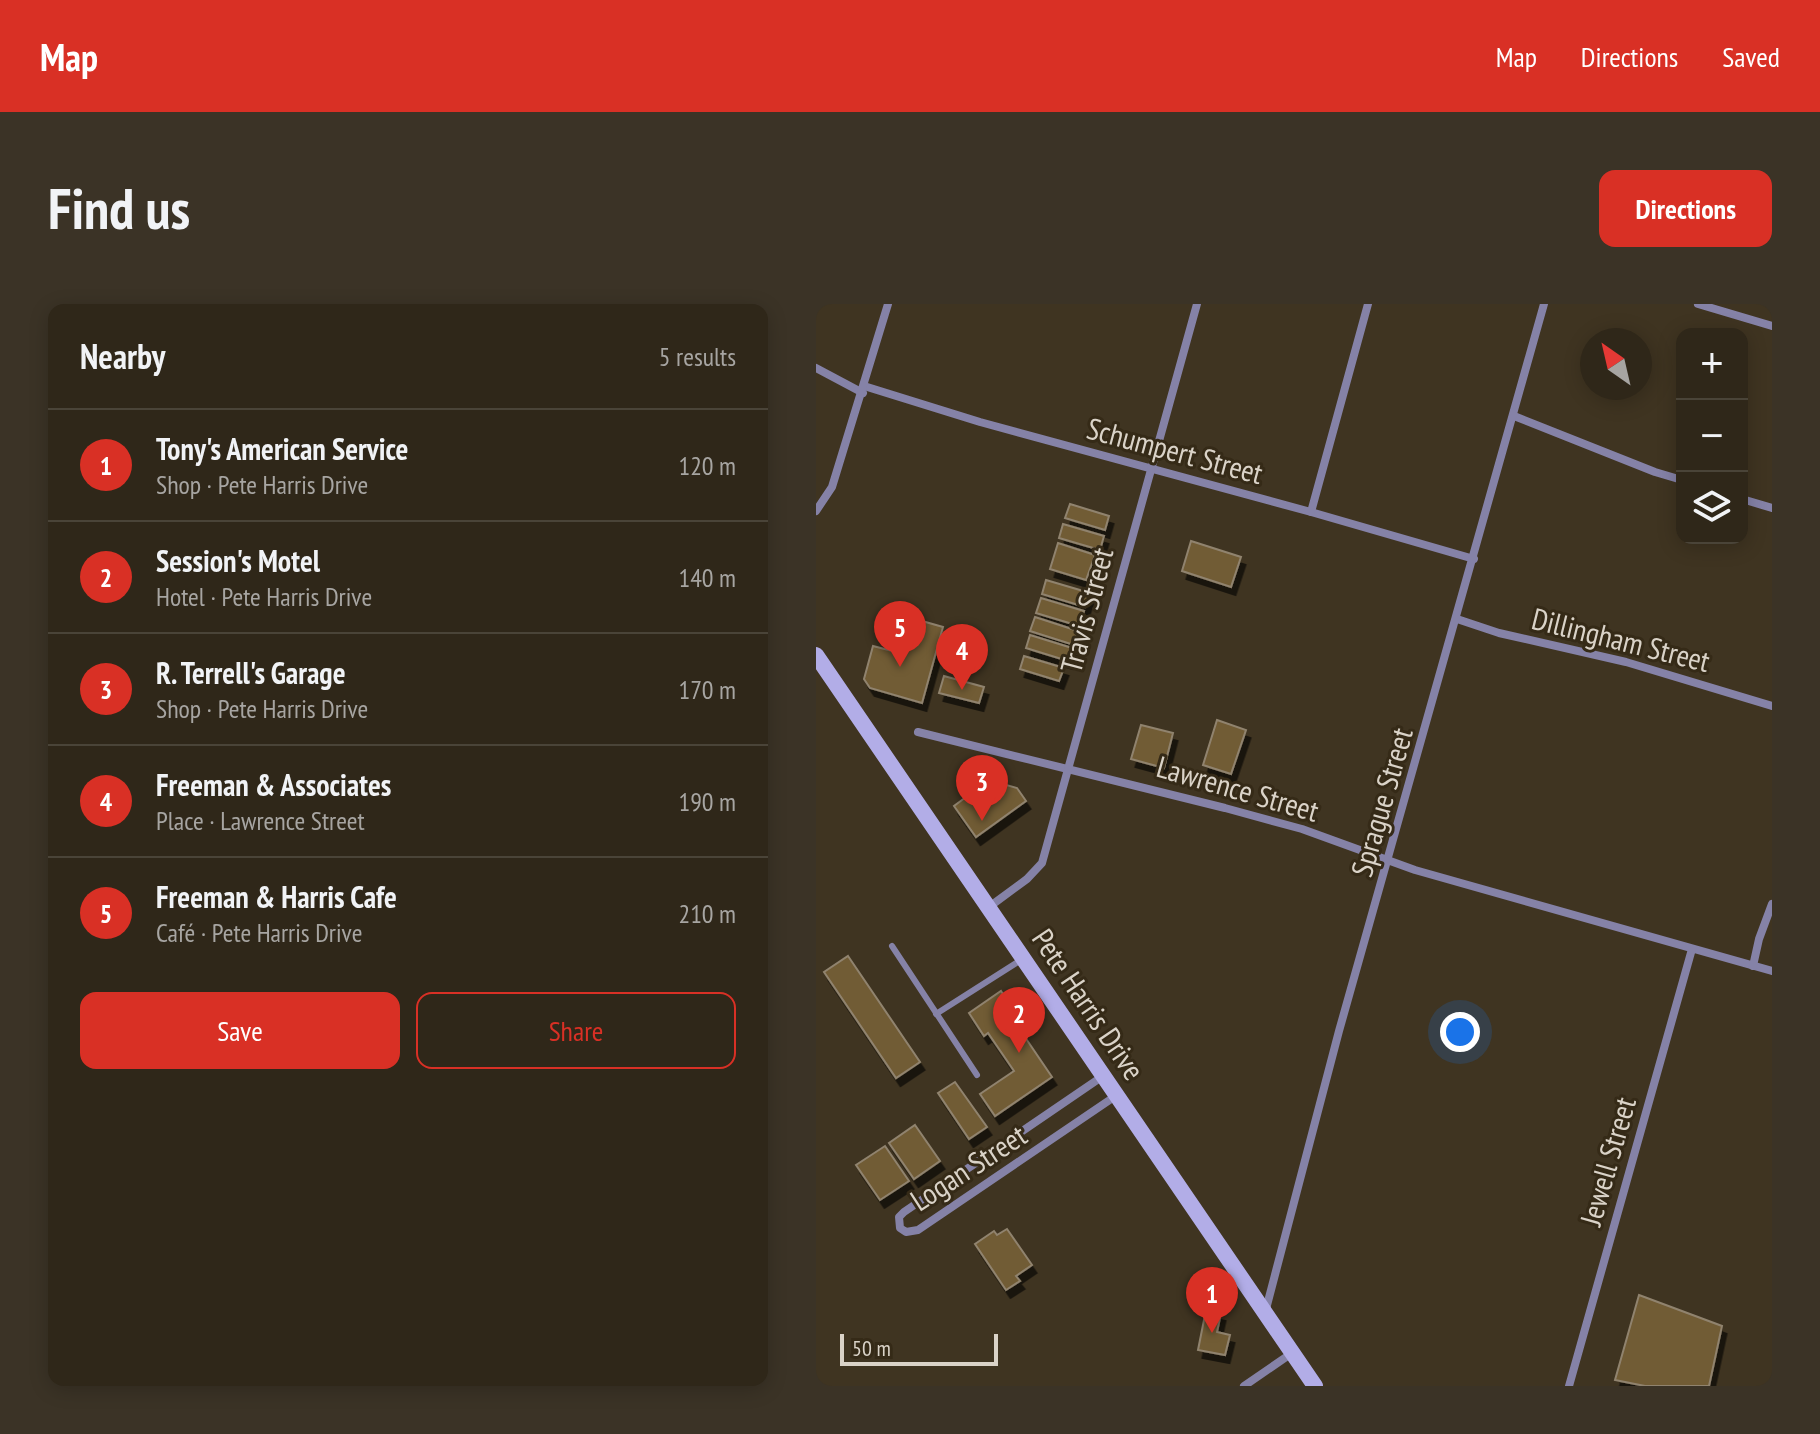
<!DOCTYPE html>
<meta charset="utf-8">
<style>
:root{--surface:#2f2719;--page:#3b3326;--text:#f1f3f6;--muted:#a7a5a2;--line:#4a4438;--accent:#d93025}
body{margin:0;font-family:"PT Sans Narrow",sans-serif;background:var(--page);color:var(--text)}
.controls{position:absolute;right:24px;top:24px;display:grid;overflow:hidden;border-radius:16px;box-shadow:0 4px 20px #0003}
.controls button{width:72px;height:72px;display:grid;place-items:center;padding:0;border:0;border-bottom:2px solid var(--line);background:var(--surface);color:var(--text);font:40px sans-serif}
.compass{position:absolute;left:764px;top:24px;width:72px;height:72px;border-radius:50%;background:var(--surface);box-shadow:0 4px 20px #0003;rotate:326deg}
.scale{position:absolute;left:24px;bottom:20px;width:158px;box-sizing:border-box;padding-left:8px;border:4px solid #dad3c8;border-top:0;font-size:22px;line-height:28px;white-space:nowrap;color:#dad3c8;-webkit-text-stroke:6px #352a17;paint-order:stroke}
.you{position:absolute;left:644px;top:728px;width:28px;height:28px;margin:-20px;border:6px solid #fff;border-radius:50%;background:#1a73e8;box-shadow:0 0 0 12px #1a73e833}
.badge{display:grid;place-items:center;width:52px;height:52px;border-radius:50%;background:var(--accent);color:#fff;font-size:26px;font-weight:700}
.pin{position:absolute;translate:-50% -66px;filter:drop-shadow(0 2px 4px #0008)}
.pin::after{content:'';position:absolute;top:42px;width:28px;height:24px;background:inherit;clip-path:polygon(0 0,100% 0,50% 100%)}
.list{margin:0;padding:0;list-style:none}
h2{display:flex;justify-content:space-between;align-items:center;height:104px;margin:0;padding:0 32px;font-size:34px}
h2 small{font-size:26px;font-weight:400;color:var(--muted)}
.list li{display:grid;grid-template-columns:52px 1fr auto;gap:24px;align-items:center;box-sizing:border-box;height:112px;padding:0 32px;border-top:2px solid var(--line)}
.list b{display:block;font-size:30px;white-space:nowrap}
.list p{margin:0;font-size:26px;white-space:nowrap;color:var(--muted)}
.list em{font-size:26px;font-style:normal;color:var(--muted)}
.actions{display:flex;gap:16px;padding:24px 32px}
.actions a{flex:1;padding:18px 0;border:2px solid var(--accent);border-radius:16px;text-align:center;font-size:28px;color:var(--accent)}
.actions .main{background:var(--accent);color:#fff}
.icon{flex:none;width:44px;height:44px;fill:none;stroke:currentColor;stroke-width:2;stroke-linecap:round;stroke-linejoin:round}
.map{position:relative;flex:none;width:956px;height:1082px;overflow:hidden;border-radius:16px}
header{display:flex;align-items:center;gap:48px;box-sizing:border-box;height:112px;padding:0 40px;background:var(--accent);color:#fff}
header strong{font-size:38px}
nav{display:flex;gap:44px;margin-inline-start:auto;font-size:28px}
.intro{display:flex;align-items:center;justify-content:space-between;box-sizing:border-box;height:192px;padding:0 48px}
h1{margin:0;font-size:56px}
.button{padding:20px 36px;border-radius:16px;background:var(--accent);color:#fff;font-size:28px;font-weight:700}
main{display:flex;gap:48px;padding:0 48px}
aside{flex:1;background:var(--surface);border-radius:16px;box-shadow:0 4px 20px #0003}
.map>svg:first-child{display:block}
</style>
<header>
<strong>Map</strong>
<nav><a>Map</a><a>Directions</a><a>Saved</a></nav>
</header>
<div class="intro"><h1>Find us</h1><a class="button">Directions</a></div>
<main>
<aside>
<h2>Nearby<small>5 results</small></h2>
<ul class="list">
<li><span class="badge">1</span><div><b>Tony's American Service</b><p>Shop · Pete Harris Drive</p></div><em>120 m</em></li>
<li><span class="badge">2</span><div><b>Session's Motel</b><p>Hotel · Pete Harris Drive</p></div><em>140 m</em></li>
<li><span class="badge">3</span><div><b>R. Terrell's Garage</b><p>Shop · Pete Harris Drive</p></div><em>170 m</em></li>
<li><span class="badge">4</span><div><b>Freeman &amp; Associates</b><p>Place · Lawrence Street</p></div><em>190 m</em></li>
<li><span class="badge">5</span><div><b>Freeman &amp; Harris Cafe</b><p>Café · Pete Harris Drive</p></div><em>210 m</em></li>
</ul>
<div class="actions"><a class="main">Save</a><a>Share</a></div>
</aside>
<div class="map">
<svg width="956" height="1082" viewBox="0 0 956 1082">
<defs>
<filter id="shadow"><feDropShadow dx="4.5" dy="8" stdDeviation="0" flood-color="#0009"/></filter>
</defs>
<rect width="100%" height="100%" fill="#3f3421"/>
<g fill="#715b35" stroke="#90836e" stroke-width="2" filter="url(#shadow)">
<polygon points="254,200 293,212 289,226 249,214"/>
<polygon points="247,220 288,232 284,246 243,234"/>
<polygon points="375,237 425,253 415,283 366,267"/>
<polygon points="242,239 279,251 270,276 234,265"/>
<polygon points="230,276 274,289 269,303 226,290"/>
<polygon points="225,294 268,307 263,322 220,309"/>
<polygon points="219,313 262,327 258,341 214,327"/>
<polygon points="99,315 127,323 106,399 54,384 48,375 57,342 88,350"/>
<polygon points="214,331 256,344 252,357 210,344"/>
<polygon points="208,352 248,364 243,377 204,365"/>
<polygon points="128,372 168,383 163,399 123,389"/>
<polygon points="401,416 430,426 415,470 387,461"/>
<polygon points="325,421 357,429 348,464 315,455"/>
<polygon points="173,476 201,484 210,497 160,533 138,502"/>
<polygon points="32,652 104,758 80,774 8,668"/>
<polygon points="185,687 201,711 196,714 236,773 179,812 164,790 198,767 172,729 168,732 153,709"/>
<polygon points="139,778 171,823 153,835 122,789"/>
<polygon points="99,821 124,857 98,875 73,839"/>
<polygon points="69,842 93,877 64,896 40,861"/>
<polygon points="191,925 216,961 200,972 204,977 190,986 159,940 178,927 181,931"/>
<polygon points="823,991 906,1022 893,1082 829,1082 799,1076"/>
<polygon points="390,1006 405,1009 401,1028 414,1031 409,1051 382,1046"/>
</g>
<g fill="none" stroke-linecap="round" stroke-linejoin="round">
<g stroke="#8582a7" stroke-width="6">
<polyline points="76,642 161,771"/>
<polyline points="120,710 205,656"/>
</g>
<g stroke="#8582a7" stroke-width="8">
<polyline points="882,0 956,22"/>
<polyline points="0,64 47,89"/>
<polyline points="48,82 164,118 495,208 658,255"/>
<polyline points="698,112 839,168 866,176"/>
<polyline points="926,195 956,204"/>
<polyline points="0,207 16,183 72,0"/>
<polyline points="495,208 552,0"/>
<polyline points="641,315 683,329 810,358 956,402"/>
<polyline points="102,428 409,504 486,525 599,566 956,667"/>
<polyline points="173,603 211,575 226,559 381,0"/>
<polyline points="937,662 943,635 956,600"/>
<polyline points="287,772 88,908 83,913 84,924 90,928 102,926 301,791"/>
<polyline points="450,1005 523,727 728,0"/>
<polyline points="428,1082 476,1049"/>
<polyline points="753,1082 876,645"/>
</g>
<polyline stroke="#b2ade7" stroke-width="16" points="0,351 499,1082"/>
</g>
<g text-anchor="middle" dominant-baseline="central" stroke-width="6" stroke-linejoin="round" paint-order="stroke">
<g font-size="30" fill="#dad3c8" stroke="#352a17">
<text transform="translate(359 146) rotate(15)">Schumpert Street</text>
<text transform="translate(270 306) rotate(-75)">Travis Street</text>
<text transform="translate(805 335) rotate(14)">Dillingham Street</text>
<text transform="translate(422 484) rotate(16)">Lawrence Street</text>
<text transform="translate(565 498) rotate(-74)">Sprague Street</text>
<text transform="translate(273 700) rotate(56)">Pete Harris Drive</text>
<text transform="translate(791 857) rotate(-74)">Jewell Street</text>
<text transform="translate(152 863) rotate(-33)">Logan Street</text>
</g>
</g>
</svg>
<div class="controls">
<button>+</button>
<button>−</button>
<button><svg class="icon" aria-label="layers" viewBox="0 0 24 24"><path d="M12 4l9 5-9 5-9-5zM3 14l9 5 9-5"/></svg></button>
</div>
<svg class="compass" viewBox="-18 -18 36 36"><path d="M0-13l5 13h-10z" fill="#e53935"/><path d="M0 13l5-13h-10z" fill="#a7a5a2"/></svg>
<div class="scale">50 m</div>
<div class="you"></div>
<div class="pin badge" style="left:396px;top:1029px">1</div>
<div class="pin badge" style="left:203px;top:749px">2</div>
<div class="pin badge" style="left:166px;top:517px">3</div>
<div class="pin badge" style="left:146px;top:386px">4</div>
<div class="pin badge" style="left:84px;top:363px">5</div>
</div>
</main>
